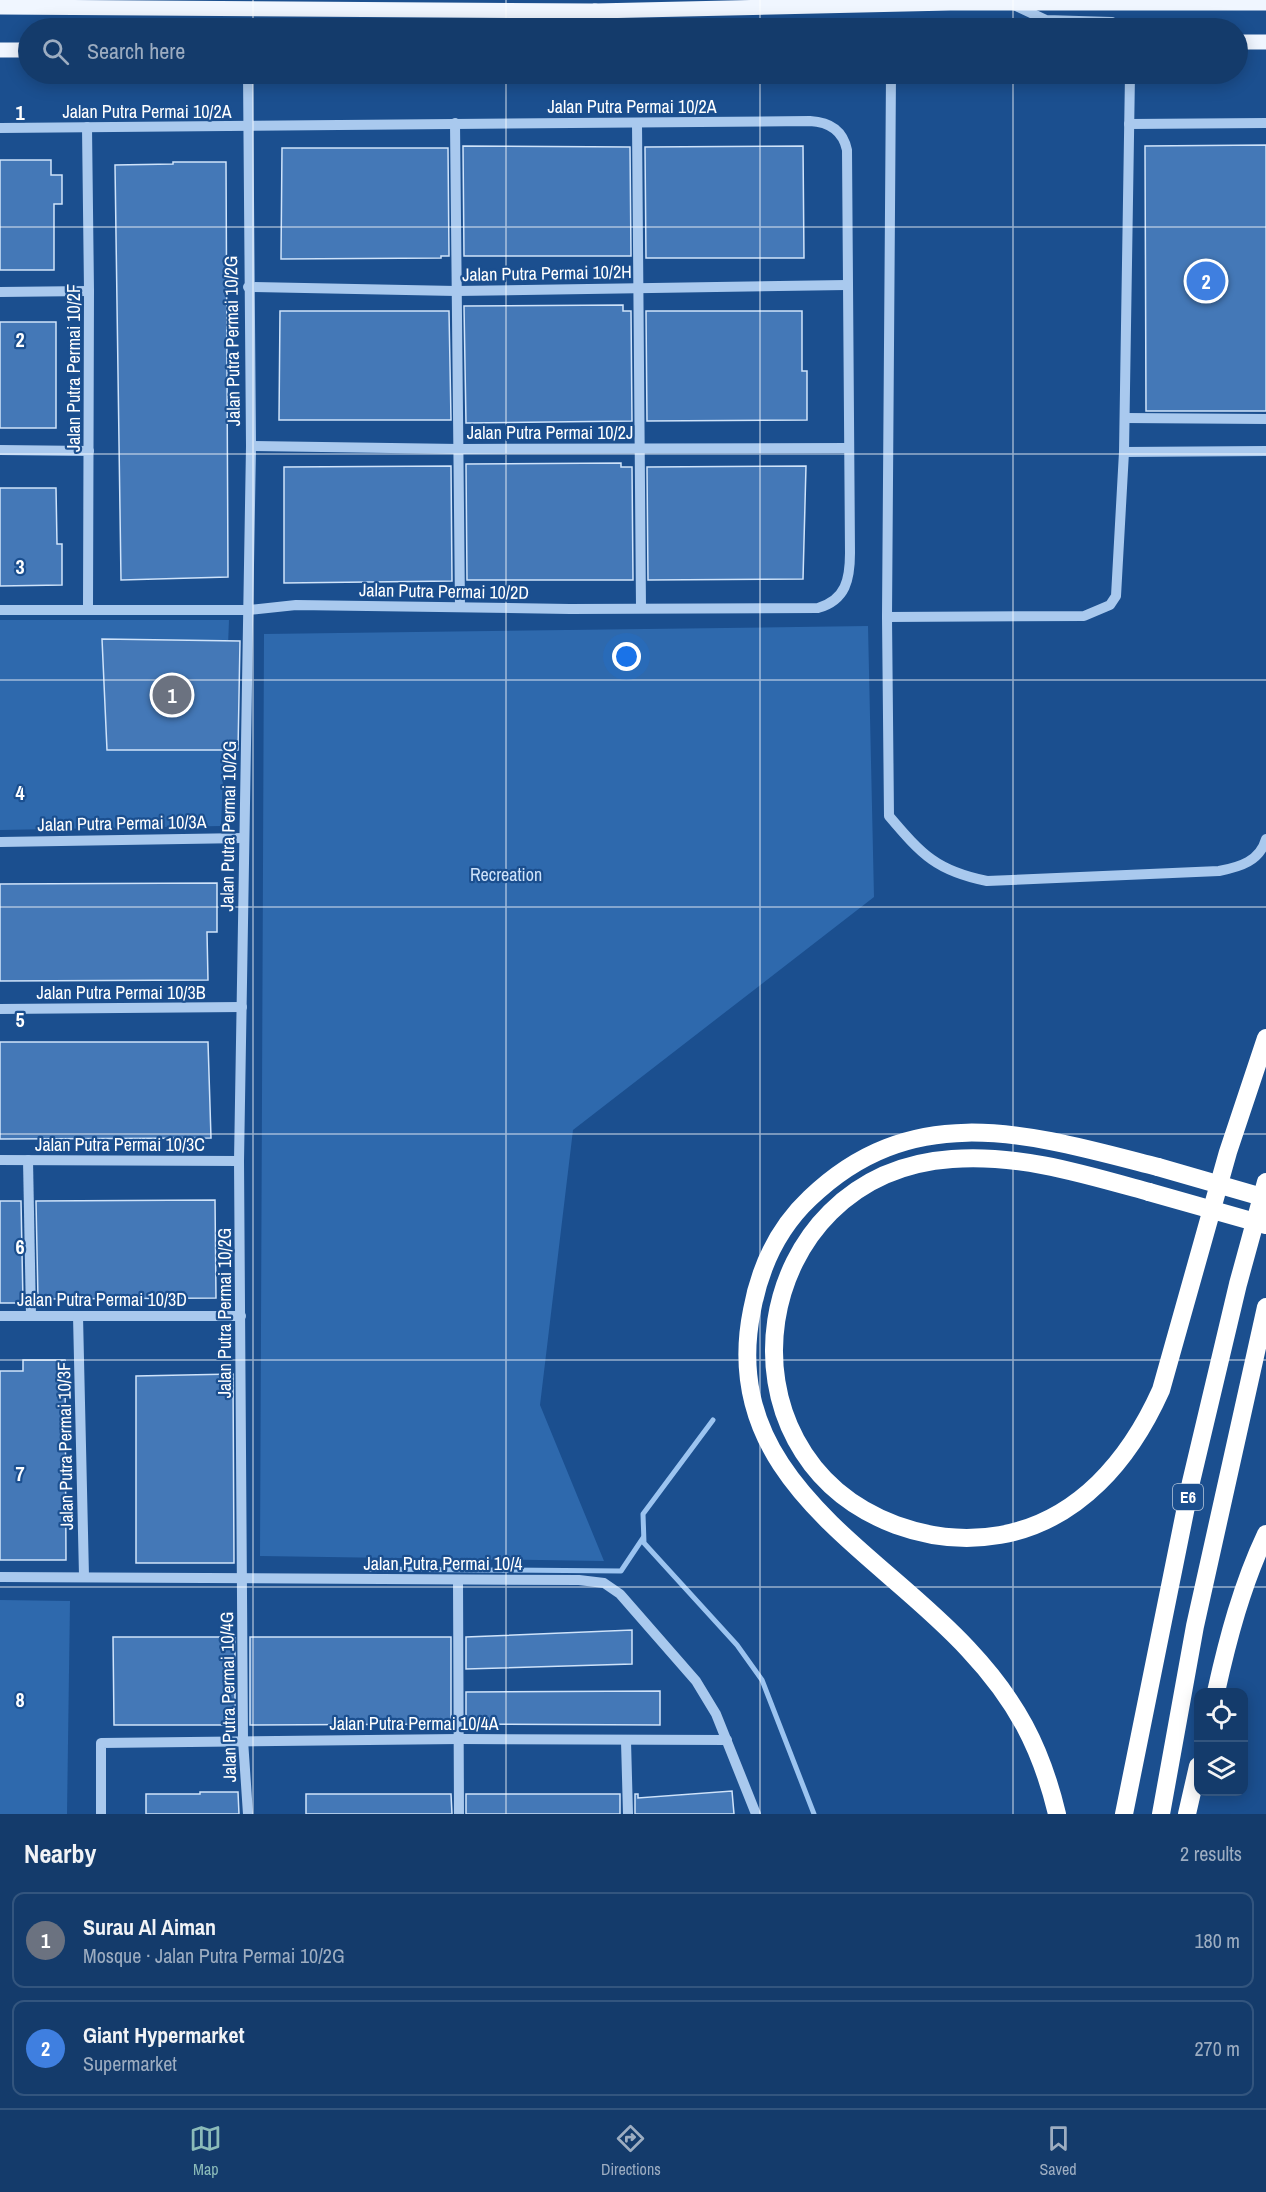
<!DOCTYPE html>
<meta charset="utf-8">
<style>
:root{--surface:#143b6b;--page:#1d4271;--text:#f1f3f6;--muted:#9dadc1;--line:#33557e;--accent:#8bbbb9}
body{margin:0;font-family:"Archivo Narrow",sans-serif;background:var(--page);color:var(--text)}
.controls{position:absolute;right:18px;bottom:18px;display:grid;overflow:hidden;border-radius:12px;box-shadow:0 3px 15px #0003}
.controls button{width:54px;height:54px;display:grid;place-items:center;padding:0;border:0;border-bottom:2px solid var(--line);background:var(--surface);color:var(--text);font:30px sans-serif}
.you{position:absolute;left:627px;top:657px;width:21px;height:21px;margin:-15px;border:4px solid #fff;border-radius:50%;background:#1a73e8;box-shadow:0 0 0 9px #1a73e833}
.badge{display:grid;place-items:center;width:39px;height:39px;border-radius:50%;background:var(--accent);color:#fff;font-size:20px;font-weight:700}
.pin{position:absolute;translate:-50% -50%;border:3px solid #fff;box-shadow:0 2px 6px #0006}
.list{margin:0;padding:0;list-style:none}
h2{display:flex;justify-content:space-between;align-items:center;height:78px;margin:0;padding:0 24px;font-size:26px}
h2 small{font-size:20px;font-weight:400;color:var(--muted)}
.list li{display:grid;grid-template-columns:39px 1fr auto;gap:18px;align-items:center;box-sizing:border-box;height:96px;margin:0 12px 12px;padding:0 12px;border:2px solid var(--line);border-radius:12px}
.list b{display:block;font-size:22px;white-space:nowrap}
.list p{margin:0;font-size:20px;white-space:nowrap;color:var(--muted)}
.list em{font-size:20px;font-style:normal;color:var(--muted)}
.icon{flex:none;width:33px;height:33px;fill:none;stroke:currentColor;stroke-width:2;stroke-linecap:round;stroke-linejoin:round}
.map{position:relative;flex:none;width:1266px;height:1814px;overflow:hidden}
.search{position:absolute;background:var(--surface);box-shadow:0 3px 15px #0003;left:18px;right:18px;top:18px;height:66px;display:flex;align-items:center;gap:15px;box-sizing:border-box;padding:0 21px;border-radius:33px;color:var(--muted);font-size:22px}
.sheet{height:294px;background:var(--surface)}
nav{display:flex;justify-content:space-around;align-items:center;box-sizing:border-box;height:84px;border-top:2px solid var(--line);background:var(--surface);font-size:16px;color:var(--muted)}
nav a{display:grid;justify-items:center;gap:3px}
nav .on{color:var(--accent)}
.map>svg:first-child{display:block}
</style>
<div class="map">
<svg width="1266" height="1814" viewBox="0 0 1266 1814">
<rect width="100%" height="100%" fill="#1b4f8f"/>
<g fill="#2e69ad">
<polygon points="0,620 229,620 221,826 0,830"/>
<polygon points="868,626 874,897 573,1130 540,1405 604,1561 260,1556 264,634"/>
<polygon points="0,1600 70,1601 67,1814 0,1814"/>
</g>
<g fill="none" stroke-linecap="round" stroke-linejoin="round">
<g stroke="#9cc4f0" stroke-width="5">
<polyline points="713,1420 643,1514 644,1543 737,1645 762,1680 814,1814"/>
<polyline points="366,1569 621,1571 643,1538"/>
</g>
</g>
<g fill="#4478b7" stroke="#cfe3fa" stroke-width="1.5">
<polygon points="1266,145 1266,411 1146,411 1145,146"/>
<polygon points="463,146 630,147 631,256 464,256"/>
<polygon points="803,146 804,258 646,258 645,147"/>
<polygon points="282,148 448,148 449,256 441,256 441,258 281,259"/>
<polygon points="0,160 51,160 51,175 62,175 62,204 54,204 54,270 0,270"/>
<polygon points="173,162 226,162 228,577 121,580 115,165 173,164"/>
<polygon points="623,305 623,311 631,311 632,421 466,423 464,306"/>
<polygon points="280,311 449,311 451,420 279,420"/>
<polygon points="646,311 802,311 802,371 807,371 807,420 647,421"/>
<rect x="0" y="322" width="56" height="106"/>
<polygon points="621,463 621,467 632,467 633,580 467,580 466,464"/>
<polygon points="451,466 452,581 284,583 284,467"/>
<polygon points="806,466 803,579 648,580 647,467"/>
<polygon points="0,488 56,488 57,544 62,544 62,585 0,586"/>
<polygon points="102,639 240,641 238,750 107,750"/>
<polygon points="217,883 217,932 207,932 208,980 0,981 0,884"/>
<polygon points="0,1042 208,1042 211,1138 0,1139"/>
<polygon points="215,1200 216,1298 38,1299 36,1201"/>
<polygon points="0,1201 21,1201 23,1303 0,1303"/>
<polygon points="23,1360 65,1360 66,1560 0,1560 0,1371 23,1371"/>
<polygon points="233,1374 234,1563 136,1563 136,1376"/>
<polygon points="632,1630 632,1664 466,1669 466,1637"/>
<polygon points="113,1637 235,1637 235,1725 114,1725"/>
<polygon points="250,1637 451,1637 451,1724 250,1725"/>
<polygon points="660,1691 660,1725 466,1724 466,1692"/>
<polygon points="732,1791 734,1814 635,1814 635,1794 638,1794 638,1798"/>
<polygon points="200,1792 238,1792 239,1814 146,1814 146,1794 200,1794"/>
<polygon points="306,1794 451,1794 452,1814 306,1814"/>
<rect x="466" y="1794" width="154" height="20"/>
</g>
<g fill="none" stroke-linecap="round" stroke-linejoin="round">
<g stroke="#a9c9ee" stroke-width="10">
<polyline points="1014,5 1046,20 1112,22 1120,28"/>
<polyline points="248,74 251,446 239,1161 243,1740 248,1814"/>
<path d="M891,74L887,617L889,816C922,855 937,871 987,881L1219,871C1240,867 1260,861 1266,839"/>
<polyline points="455,123 460,607"/>
<polyline points="637,123 641,608"/>
<polyline points="1129,124 1266,123"/>
<polyline points="87,127 89,291 88,609"/>
<path d="M0,128L810,121C830,122 843,131 847,150L850,553C850,579 846,600 818,608L570,609L296,605L249,610H0"/>
<polyline points="248,287 456,291 847,285"/>
<polyline points="0,292 89,291"/>
<polyline points="1125,418 1266,419"/>
<polyline points="251,446 459,449 849,448"/>
<polyline points="0,450 89,451"/>
<polyline points="1124,452 1266,451"/>
<polyline points="887,617 1084,616 1110,605 1116,596 1124,452 1130,74"/>
<polyline points="0,842 244,838"/>
<polyline points="0,1009 242,1007"/>
<polyline points="0,1160 239,1161"/>
<polyline points="28,1160 31,1316"/>
<polyline points="0,1316 241,1316"/>
<polyline points="78,1316 84,1576"/>
<polyline points="0,1577 579,1580 604,1583 620,1594 696,1681 716,1714 756,1814"/>
<polyline points="458,1580 459,1814"/>
<polyline points="626,1741 628,1814"/>
<polyline points="101,1814 101,1743 459,1739 727,1740"/>
</g>
<g stroke="#f0f6ff" stroke-width="15">
<polyline points="0,7 595,11 950,3 1266,3"/>
<polyline points="595,11 615,25 625,28"/>
<polyline points="1238,42 1266,42"/>
<polyline points="0,50 28,50"/>
</g>
<g stroke="#fff" stroke-width="18">
<path d="M1149,1192C1084,1174 1020,1154 952,1159C748,1173 706,1454 896,1525C929,1537 966,1541 1000,1535C1079,1521 1130,1459 1161,1390L1228,1152L1266,1038"/>
<path d="M1216,1692C1228,1638 1242,1585 1266,1534"/>
<path d="M1057,1814C1041,1747 1016,1700 968,1649C874,1547 718,1477 752,1310C760,1267 777,1229 810,1198C915,1097 1033,1135 1158,1167"/>
<polyline points="1124,1814 1191,1482 1238,1284 1266,1182"/>
<polyline points="1161,1814 1195,1626 1266,1307"/>
<polyline points="1187,1814 1198,1766"/>
</g>
<g stroke="#fff" stroke-width="18">
<polyline points="1158,1167 1266,1198"/>
<polyline points="1149,1192 1266,1225"/>
</g>
</g>
<path fill="none" stroke="#fff" stroke-width="1.5" stroke-opacity="0.55" d="M253,0V28M506,0V28M760,0V28M1013,0V28M253,74V1814M506,74V1814M760,74V1814M1013,74V1814M0,227H1266M0,454H1266M0,680H1266M0,907H1266M0,1134H1266M0,1360H1266M0,1587H1266"/>
<g text-anchor="middle" dominant-baseline="central" stroke-width="4.5" stroke-linejoin="round" paint-order="stroke">
<rect fill="#1b4f8f" stroke="#bbcadd" stroke-width="1.5" x="1173" y="1484" width="30" height="26" rx="4.5"/>
<g font-size="16" font-weight="bold" fill="#fff">
<text x="1188" y="1497">E6</text>
</g>
<g font-size="18" fill="#fff" stroke="#1b4f8f">
<text x="632" y="106">Jalan Putra Permai 10/2A</text>
<text x="147" y="111">Jalan Putra Permai 10/2A</text>
<text transform="translate(547 273) rotate(-1)">Jalan Putra Permai 10/2H</text>
<text transform="translate(232 341) rotate(-91)">Jalan Putra Permai 10/2G</text>
<text transform="translate(73 368) rotate(-90)">Jalan Putra Permai 10/2F</text>
<text x="550" y="432">Jalan Putra Permai 10/2J</text>
<text transform="translate(444 591) rotate(1)">Jalan Putra Permai 10/2D</text>
<text transform="translate(122 823) rotate(-1)">Jalan Putra Permai 10/3A</text>
<text transform="translate(228 826) rotate(-89)">Jalan Putra Permai 10/2G</text>
<text x="121" y="992">Jalan Putra Permai 10/3B</text>
<text x="120" y="1144">Jalan Putra Permai 10/3C</text>
<text x="102" y="1299">Jalan Putra Permai 10/3D</text>
<text transform="translate(224 1313) rotate(-90)">Jalan Putra Permai 10/2G</text>
<text transform="translate(65 1446) rotate(-91)">Jalan Putra Permai 10/3F</text>
<text x="443" y="1563">Jalan Putra Permai 10/4</text>
<text transform="translate(228 1697) rotate(-91)">Jalan Putra Permai 10/4G</text>
<text x="414" y="1723">Jalan Putra Permai 10/4A</text>
</g>
<g font-size="18" fill="#cfe3fa" stroke="#1b4f8f">
<text x="506" y="874">Recreation</text>
</g>
</g>
<g font-size="20" text-anchor="middle" font-weight="bold" fill="#fff" stroke="#1b4f8f" stroke-width="4.5" stroke-linejoin="round" paint-order="stroke">
<text x="20" y="120">1</text>
<text x="20" y="347">2</text>
<text x="20" y="574">3</text>
<text x="20" y="800">4</text>
<text x="20" y="1027">5</text>
<text x="20" y="1254">6</text>
<text x="20" y="1481">7</text>
<text x="20" y="1707">8</text>
</g>
</svg>
<div class="controls">
<button><svg class="icon" aria-label="locate" viewBox="0 0 24 24"><circle cx="12" cy="12" r="6"/><path d="M12 2v4M12 18v4M2 12h4M18 12h4"/></svg></button>
<button><svg class="icon" aria-label="layers" viewBox="0 0 24 24"><path d="M12 4l9 5-9 5-9-5zM3 14l9 5 9-5"/></svg></button>
</div>
<div class="you"></div>
<div class="pin badge" style="left:172px;top:695px;background:#6b7280">1</div>
<div class="pin badge" style="left:1206px;top:281px;background:#3f7fe0">2</div>
<div class="search"><svg class="icon" aria-label="search" viewBox="0 0 24 24"><circle cx="10" cy="10" r="6"/><path d="M15 15l6 6"/></svg>Search here</div>
</div>
<section class="sheet">
<h2>Nearby<small>2 results</small></h2>
<ul class="list">
<li><span class="badge" style="background:#6b7280">1</span><div><b>Surau Al Aiman</b><p>Mosque · Jalan Putra Permai 10/2G</p></div><em>180 m</em></li>
<li><span class="badge" style="background:#3f7fe0">2</span><div><b>Giant Hypermarket</b><p>Supermarket</p></div><em>270 m</em></li>
</ul>
</section>
<nav>
<a class="on"><svg class="icon" aria-label="map" viewBox="0 0 24 24"><path d="M3 6l6-2 6 2 6-2v14l-6 2-6-2-6 2zM9 4v14M15 6v14"/></svg>Map</a>
<a><svg class="icon" aria-label="directions" viewBox="0 0 24 24"><path d="M12 3l9 9-9 9-9-9zM9 14v-3h6M13 9l2 2-2 2"/></svg>Directions</a>
<a><svg class="icon" aria-label="saved" viewBox="0 0 24 24"><path d="M7 4h10v16l-5-4-5 4z"/></svg>Saved</a>
</nav>
